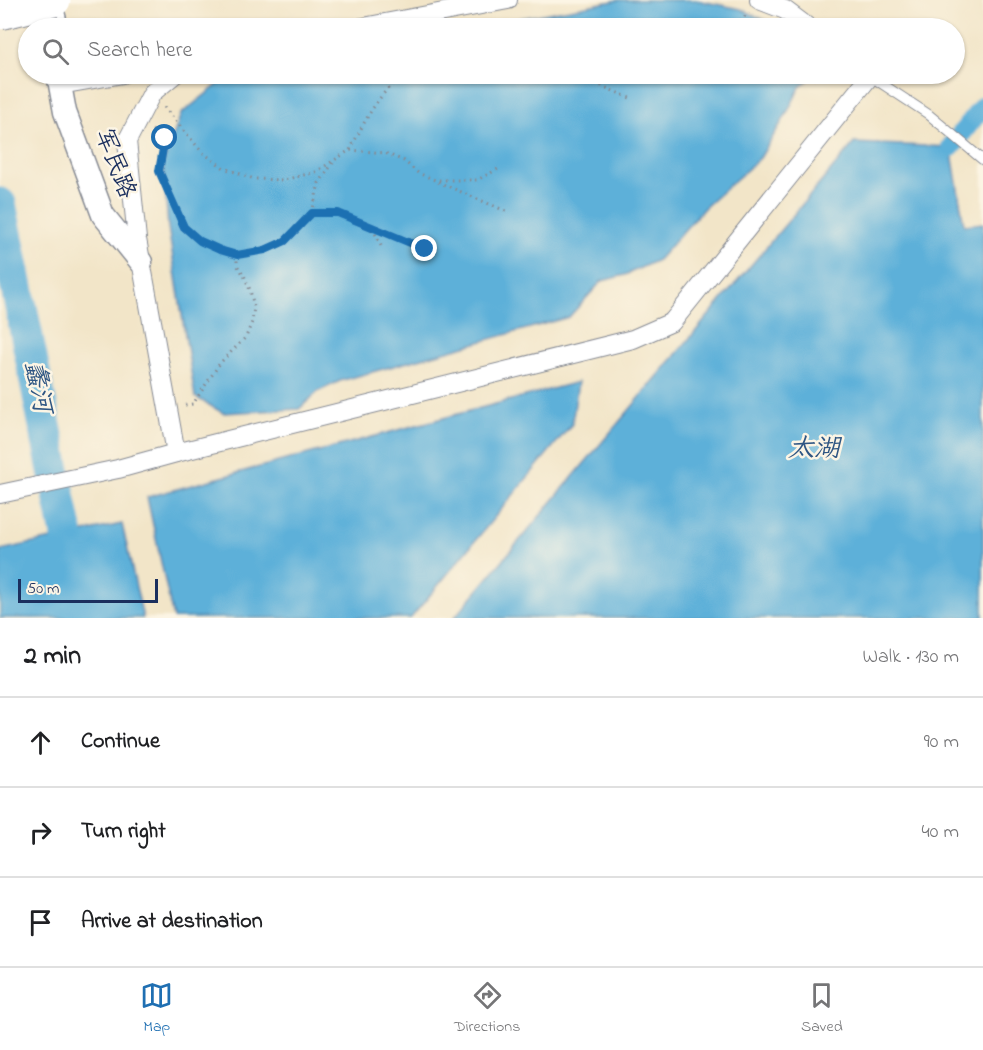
<!DOCTYPE html>
<meta charset="utf-8">
<style>
:root{--surface:#fff;--page:#f2f2f2;--text:#202124;--muted:#757577;--line:#e0e0e0;--accent:#1f6fb2}
body{margin:0;font-family:"Indie Flower","LXGW WenKai TC",sans-serif;background:var(--page);color:var(--text)}
.scale{position:absolute;left:18px;bottom:15px;width:140px;box-sizing:border-box;padding-left:6px;border:3px solid #1b2f5e;border-top:0;font-size:16px;line-height:21px;white-space:nowrap;color:#1b2f5e;-webkit-text-stroke:4px #fcf5e5;paint-order:stroke}
.stop{position:absolute;width:18px;height:18px;margin:-14px;border:4px solid #1f6fb2;border-radius:50%;background:#fff}
.stop.end{background:#1f6fb2;border-color:#fff;box-shadow:0 2px 6px #0008}
.list{margin:0;padding:0;list-style:none}
h2{display:flex;justify-content:space-between;align-items:center;height:78px;margin:0;padding:0 24px;font-size:26px}
h2 small{font-size:20px;font-weight:400;color:var(--muted)}
.list li{display:grid;grid-template-columns:39px 1fr auto;gap:18px;align-items:center;box-sizing:border-box;height:90px;padding:0 24px;border-top:2px solid var(--line)}
.list b{display:block;font-size:22px;white-space:nowrap}
.list em{font-size:20px;font-style:normal;color:var(--muted)}
.icon{flex:none;width:33px;height:33px;fill:none;stroke:currentColor;stroke-width:2;stroke-linecap:round;stroke-linejoin:round}
.map{position:relative;flex:none;width:983px;height:618px;overflow:hidden}
.search{position:absolute;background:var(--surface);box-shadow:0 2px 4px #0004;left:18px;right:18px;top:18px;height:66px;display:flex;align-items:center;gap:15px;box-sizing:border-box;padding:0 21px;border-radius:33px;color:var(--muted);font-size:22px}
.sheet{height:348px;background:var(--surface)}
nav{display:flex;justify-content:space-around;align-items:center;box-sizing:border-box;height:84px;border-top:2px solid var(--line);background:var(--surface);font-size:16px;color:var(--muted)}
nav a{display:grid;justify-items:center;gap:3px}
nav .on{color:var(--accent)}
.map>svg:first-child{display:block}
</style>
<div class="map">
<svg width="983" height="618" viewBox="0 0 983 618">
<rect width="100%" height="100%" fill="#fcf5e5"/>
<filter id="ink" filterUnits="userSpaceOnUse"><feTurbulence type="fractalNoise" baseFrequency=".0167" numOctaves="2"/><feDisplacementMap in="SourceGraphic" scale="12" xChannelSelector="R" yChannelSelector="G"/><feConvolveMatrix kernelMatrix="1 2 1 2 8 2 1 2 1" color-interpolation-filters="sRGB"/></filter>
<filter id="wash" filterUnits="userSpaceOnUse"><feTurbulence type="fractalNoise" baseFrequency=".008" numOctaves="4" result="noise"/><feDisplacementMap in="SourceGraphic" scale="24" xChannelSelector="R" yChannelSelector="G"/><feGaussianBlur stdDeviation="1.35" result="paint"/><feColorMatrix in="noise" values="0 0 0 0 0 0 0 0 0 0 0 0 0 0 0 0 0 1.4 0 .05"/><feComposite in="paint" operator="in"/></filter>
<g filter="url(#wash)">
<rect width="100%" height="100%" fill="#f2e5c8"/>
<g fill="#5db0d9" stroke="#3c709c" stroke-width="1.5">
<polygon points="619,0 696,0 741,9 781,28 466,28"/>
<polygon points="251,74 816,74 800,87 786,115 760,158 704,208 658,260 625,275 602,281 569,317 340,381 319,391 299,409 223,413 195,397 168,227 163,164 181,114 225,79"/>
<polygon points="854,143 951,147 964,225 983,223 983,618 454,618"/>
<polygon points="578,382 572,424 411,618 173,618 147,497"/>
<polygon points="122,524 143,618 0,618 0,550"/>
</g>
<g fill="none" stroke-linecap="round" stroke-linejoin="round">
<polyline stroke="#5db0d9" stroke-width="20" points="951,147 983,106"/>
<polyline stroke="#5db0d9" stroke-width="33" points="0,204 84,618"/>
</g>
</g>
<g filter="url(#ink)">
<g fill="none" stroke-linecap="round" stroke-linejoin="round">
<g stroke="#868a93" stroke-width="11">
<polyline id="service" points="870,76 928,114 983,160"/>
</g>
<g stroke="#868a93" stroke-width="20">
<g id="minor">
<polyline points="759,0 785,10 809,28"/>
<polyline points="358,28 508,0"/>
<polyline points="175,74 152,93 127,141 137,239 176,453"/>
<polyline points="60,85 123,74"/>
<polyline points="0,494 118,469 176,453 633,339 672,322 870,76 868,74"/>
</g>
</g>
<g stroke="#868a93" stroke-width="25">
<g id="tertiary">
<polyline points="50,0 57,28"/>
<polyline points="58,74 65,112 103,215 141,262"/>
</g>
</g>
<g stroke="#868a93" stroke-width="3" stroke-dasharray="1.5 4.5" stroke-linecap="butt">
<polyline points="730,28 749,13"/>
<polyline points="573,74 630,98"/>
<polyline points="164,107 202,152 224,168 254,179 284,180 316,172 350,150 385,153 404,161 418,173 435,180 477,180 500,168"/>
<polyline points="152,130 165,138 159,171 185,227 200,241 220,251 237,255 265,251 284,241 312,213 338,213 361,221 374,231 382,248"/>
<path d="M350,150C366,119 376,97 403,74"/>
<polyline points="438,182 508,212"/>
<polyline points="312,213 319,183 333,163"/>
<polyline points="369,225 425,249"/>
<polyline points="185,405 193,404 220,363 246,337 252,322 254,307 250,290 244,275 237,265 237,255"/>
</g>
<use href="#service" stroke="#fff" stroke-width="9"/>
<use href="#minor" stroke="#fff" stroke-width="18"/>
<use href="#tertiary" stroke="#fff" stroke-width="22"/>
<g stroke="#868a93" stroke-width="35" stroke-linecap="butt">
<polyline id="motorway-bridge" points="0,13 54,0"/>
</g>
<use href="#motorway-bridge" stroke="#fff" stroke-width="33"/>
</g>
</g>
<g fill="none" stroke-linecap="round" stroke-linejoin="round" filter="url(#ink)">
<polyline stroke="#1f6fb2" stroke-width="8" points="165,138 159,171 184,227 200,241 220,250 237,255 265,250 285,241 312,213 338,213 425,249"/>
</g>
<g text-anchor="middle" dominant-baseline="central" stroke-width="5" stroke-linejoin="round" paint-order="stroke">
<g font-size="24" fill="#1b2f5e" stroke="#fcf5e5">
<text transform="translate(114 164) rotate(69)">军民路</text>
</g>
<g font-size="26" font-style="italic" fill="#2f5683" stroke="#fcf5e5">
<text transform="translate(37 387) rotate(79)">蠡河</text>
<text x="814" y="450">太湖</text>
</g>
</g>
</svg>
<div class="scale">50 m</div>
<div class="stop" style="left:165px;top:138px"></div>
<div class="stop end" style="left:425px;top:249px"></div>
<div class="search"><svg class="icon" aria-label="search" viewBox="0 0 24 24"><circle cx="10" cy="10" r="6"/><path d="M15 15l6 6"/></svg>Search here</div>
</div>
<section class="sheet">
<h2>2 min<small>Walk · 130 m</small></h2>
<ul class="list">
<li><svg class="icon" aria-label="ahead" viewBox="0 0 24 24"><path d="M12 20V5M6 11l6-6 6 6"/></svg><div><b>Continue</b></div><em>90 m</em></li>
<li><svg class="icon" aria-label="right" viewBox="0 0 24 24"><path d="M7 20v-9h11M14 6l5 5-5 5"/></svg><div><b>Turn right</b></div><em>40 m</em></li>
<li><svg class="icon" aria-label="arrive" viewBox="0 0 24 24"><path d="M6 21V4h12l-3 4 3 4H6"/></svg><div><b>Arrive at destination</b></div></li>
</ul>
</section>
<nav>
<a class="on"><svg class="icon" aria-label="map" viewBox="0 0 24 24"><path d="M3 6l6-2 6 2 6-2v14l-6 2-6-2-6 2zM9 4v14M15 6v14"/></svg>Map</a>
<a><svg class="icon" aria-label="directions" viewBox="0 0 24 24"><path d="M12 3l9 9-9 9-9-9zM9 14v-3h6M13 9l2 2-2 2"/></svg>Directions</a>
<a><svg class="icon" aria-label="saved" viewBox="0 0 24 24"><path d="M7 4h10v16l-5-4-5 4z"/></svg>Saved</a>
</nav>
